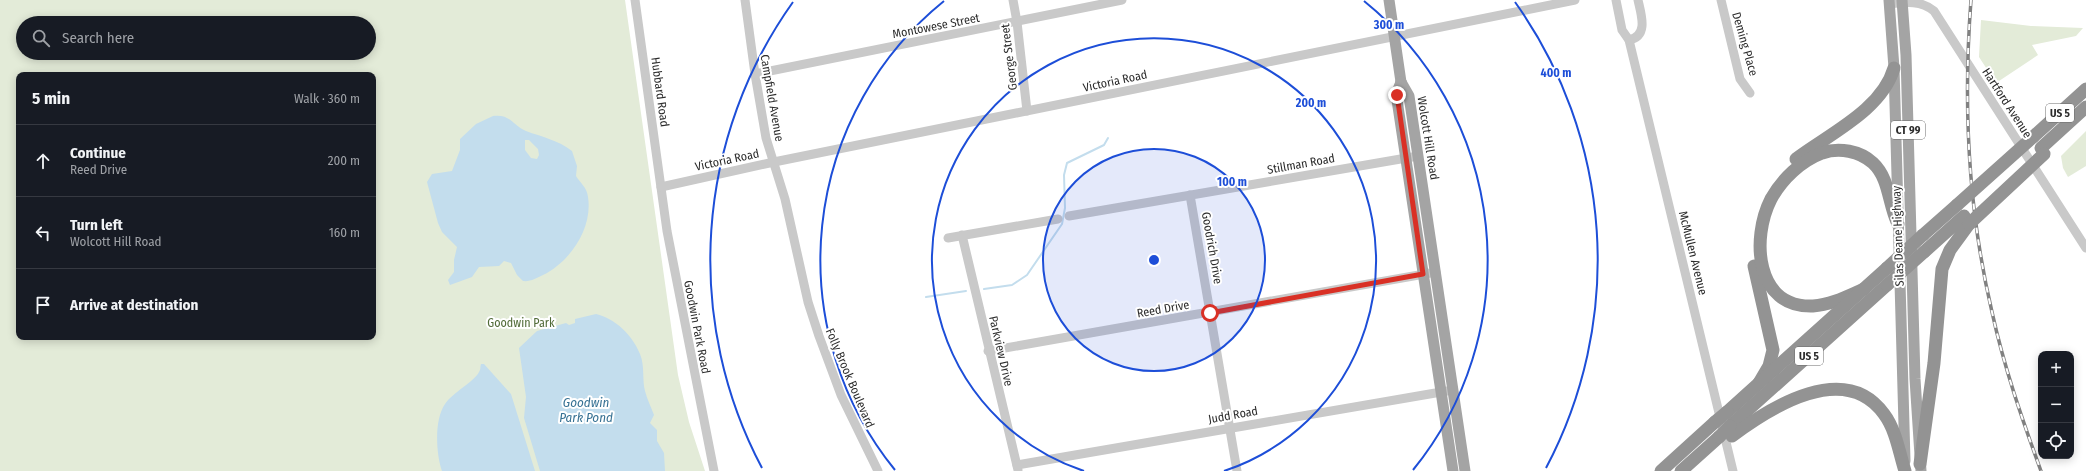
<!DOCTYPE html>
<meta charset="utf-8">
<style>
:root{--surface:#171b24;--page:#242831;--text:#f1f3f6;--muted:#9ea1a6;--line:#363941}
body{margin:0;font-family:"Fira Sans Condensed",sans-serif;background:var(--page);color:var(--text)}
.controls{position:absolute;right:12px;bottom:12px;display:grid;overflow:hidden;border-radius:8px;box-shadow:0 2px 10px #0003}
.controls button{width:36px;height:36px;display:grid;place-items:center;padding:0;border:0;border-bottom:1px solid var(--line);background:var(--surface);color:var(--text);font:20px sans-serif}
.stop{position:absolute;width:12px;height:12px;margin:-9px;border:3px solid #d93025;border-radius:50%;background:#fff}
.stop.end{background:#d93025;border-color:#fff;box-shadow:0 1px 4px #0008}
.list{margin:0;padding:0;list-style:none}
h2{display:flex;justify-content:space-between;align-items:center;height:52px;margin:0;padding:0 16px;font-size:17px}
h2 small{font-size:13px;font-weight:400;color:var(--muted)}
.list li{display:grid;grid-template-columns:26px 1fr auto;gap:12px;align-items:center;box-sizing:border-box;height:72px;padding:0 16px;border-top:1px solid var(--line)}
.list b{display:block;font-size:15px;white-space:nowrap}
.list p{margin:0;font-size:13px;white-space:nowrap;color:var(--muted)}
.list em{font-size:13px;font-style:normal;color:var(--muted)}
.icon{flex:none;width:22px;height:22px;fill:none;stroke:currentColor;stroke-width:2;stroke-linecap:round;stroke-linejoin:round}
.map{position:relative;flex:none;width:2086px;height:471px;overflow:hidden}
.search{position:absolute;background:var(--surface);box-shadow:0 2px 10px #0003;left:16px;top:16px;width:360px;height:44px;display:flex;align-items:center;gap:10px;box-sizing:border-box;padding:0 14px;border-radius:22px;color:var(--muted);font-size:15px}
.panel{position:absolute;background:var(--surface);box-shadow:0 2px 10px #0003;left:16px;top:72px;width:360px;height:268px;border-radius:8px}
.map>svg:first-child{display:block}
</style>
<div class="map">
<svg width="2086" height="471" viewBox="0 0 2086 471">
<rect width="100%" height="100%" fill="#fff"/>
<g fill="#e3ebd8" fill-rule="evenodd">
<path d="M0,0H625L678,375L689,422L705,471H0ZM23,23H369V53H23ZM19,75H373V337H19Z"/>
<polygon points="1981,20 2031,26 2083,28 2076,36 2032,45 2038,55 1996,83 1979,57"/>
<polygon points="2086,131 2086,166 2068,177 2063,168 2061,156"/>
</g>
<g fill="#c3dded" fill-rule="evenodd">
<path d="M493,116C511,114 512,125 526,131C542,137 558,140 572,151L577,166L576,176C580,183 587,187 588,197C593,228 570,262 543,275C537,278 530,282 523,281L517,275L511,263L504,261L499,266L479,267L472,277L450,285L448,280L454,272V260L457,247L442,232L438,223L427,182L432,174L452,171L460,150V139L476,124ZM525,140H529L538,149L539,155L537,159L531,158L525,150Z"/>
<path d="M596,314C615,318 633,336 640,354C645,366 642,380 645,391C647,399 651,407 654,415L650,423L657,430V441L664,453L665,471H540L524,418L526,397L519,348L537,331L566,323L569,325L575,323V319Z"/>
<path d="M481,364H484L511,394L535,471H442C436,454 434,420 445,404C452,393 475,381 479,372C481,369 480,367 481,364Z"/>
</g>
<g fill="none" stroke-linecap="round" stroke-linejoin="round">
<g stroke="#c3dded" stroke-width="2">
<polyline points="984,289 1012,285 1027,275 1062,224 1065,208 1064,175 1067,163 1104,145 1108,138"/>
<polyline points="926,297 966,291"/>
</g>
<g stroke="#c9c9c9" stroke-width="9">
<polyline points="635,0 667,231 714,471"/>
<polyline points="745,0 755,74 766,138 785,199 808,302 819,336 841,395 878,471"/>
<polyline points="1013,0 1017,22 1027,111"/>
<polyline points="1616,0 1622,30 1629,40 1733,471"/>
<polyline points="1721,0 1740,79 1750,93"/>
<path d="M1889,4C1906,2 1921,0 1934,11L2086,248"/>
<path d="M1629,40C1649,36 1641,14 1638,0"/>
<polyline points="755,74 1122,0"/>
<polyline points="661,187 774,162 1575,0"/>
<polyline points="1190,195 1237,471"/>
<polyline points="1069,216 1418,156"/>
<polyline points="962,235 1018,470"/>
<polyline points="948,238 1058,219"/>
<polyline points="988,351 1436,272"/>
<polyline points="1017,465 1447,391"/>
</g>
<g stroke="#a4a4a4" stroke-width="11">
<polyline points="1389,0 1401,82"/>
<polyline points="1889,0 1894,68 1905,461"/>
<polyline points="1902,0 1906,55 1915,379 1921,471"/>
<polyline points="1401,82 1409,96 1465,471"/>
<polyline points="1401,82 1397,92 1397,100 1453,471"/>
</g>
<g stroke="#939393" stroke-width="13">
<polyline points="2033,137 2086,89"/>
<polyline points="2041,148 2086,107"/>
<path d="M1796,159C1829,134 1882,110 1894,68"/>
<polyline points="1923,235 1957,205"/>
<polyline points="1924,252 1964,216"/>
<polyline points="1754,266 1773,350 1769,366 1759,383"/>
<path d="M1864,289C1848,296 1831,305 1813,306C1755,308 1751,238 1771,199C1782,179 1801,161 1822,153C1839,147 1860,151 1873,163C1890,179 1888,204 1898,224"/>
<polyline points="1727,412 1887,268"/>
<polyline points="1730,426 1887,285"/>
<path d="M1732,436C1771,407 1845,360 1884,414C1896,430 1899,452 1905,471"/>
<polyline points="1920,464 1934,363 1942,269 1950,250 1969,224"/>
<polyline points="1661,471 1715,422"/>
<polyline points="1681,471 1719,437"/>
</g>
<g stroke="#818181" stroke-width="3.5">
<path id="rail" d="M1971,0C1963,105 1968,210 1992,312C2004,367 2022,419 2041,471"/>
</g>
<use href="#rail" stroke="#fff" stroke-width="2" stroke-dasharray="6" stroke-linecap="butt"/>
<g stroke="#939393" stroke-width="13">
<polyline points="1957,205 2033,137"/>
<polyline points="1969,224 2044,154"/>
<polyline points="1887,268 1923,235"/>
<polyline points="1887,285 1924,252"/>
<polyline points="1715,422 1727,412"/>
<polyline points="1719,437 1730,426"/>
</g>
</g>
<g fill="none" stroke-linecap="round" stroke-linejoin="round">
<polyline stroke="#d93025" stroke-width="5" points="1210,313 1423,274 1397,95"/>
</g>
<circle cx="1154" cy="260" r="111" fill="#1d4ed8" fill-opacity=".12"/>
<g fill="none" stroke="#1d4ed8" stroke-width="2">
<circle cx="1154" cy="260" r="111"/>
<path d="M1084 471A222 222 0 1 1 1224 471"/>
<path d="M895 470A333 333 0 0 1 944 1M1364 1A333 333 0 0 1 1413 470"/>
<path d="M762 468A444 444 0 0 1 793 2M1515 2A444 444 0 0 1 1546 468"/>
</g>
<g text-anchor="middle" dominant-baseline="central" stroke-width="4" stroke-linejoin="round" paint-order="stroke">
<g fill="#fff" stroke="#6b6b6b" stroke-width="1">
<rect x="2046" y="104" width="28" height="18" rx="3"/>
<rect x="1891" y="121" width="34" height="18" rx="3"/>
<rect x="1795" y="347" width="28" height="18" rx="3"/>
</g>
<g font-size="11" font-weight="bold" fill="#2c2c2c">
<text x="2060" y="113">US 5</text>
<text x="1908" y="130">CT 99</text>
<text x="1809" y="356">US 5</text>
</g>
<g font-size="12" fill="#2c2c2c" stroke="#fff">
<text transform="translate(936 26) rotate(-11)">Montowese Street</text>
<text transform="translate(1745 44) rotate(74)">Deming Place</text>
<text transform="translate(1009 57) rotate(-97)">George Street</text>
<text transform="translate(1115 81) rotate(-12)">Victoria Road</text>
<text transform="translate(660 92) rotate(82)">Hubbard Road</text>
<text transform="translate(772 98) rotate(80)">Campfield Avenue</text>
<text transform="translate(2007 103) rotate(57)">Hartford Avenue</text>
<text transform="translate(1428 138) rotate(81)">Wolcott Hill Road</text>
<text transform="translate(727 160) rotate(-12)">Victoria Road</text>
<text transform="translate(1301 164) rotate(-10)">Stillman Road</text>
<text transform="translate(1898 236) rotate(-92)">Silas Deane Highway</text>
<text transform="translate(1212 248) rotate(80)">Goodrich Drive</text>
<text transform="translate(1693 253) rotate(76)">McMullen Avenue</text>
<text transform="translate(1163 309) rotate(-10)">Reed Drive</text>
<text transform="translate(697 327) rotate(79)">Goodwin Park Road</text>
<text transform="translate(1001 351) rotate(77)">Parkview Drive</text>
<text transform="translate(850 378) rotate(67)">Folly Brook Boulevard</text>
<text transform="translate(1233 415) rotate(-10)">Judd Road</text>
</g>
<g font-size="12" fill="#506a37" stroke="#fff">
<text x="521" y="323">Goodwin Park</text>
</g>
<g font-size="13" font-style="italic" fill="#367193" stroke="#fff">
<text x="586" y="402">Goodwin<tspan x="586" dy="15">Park Pond</tspan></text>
</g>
</g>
<circle cx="1154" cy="260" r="6" fill="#1d4ed8" stroke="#fff" stroke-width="2"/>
<g font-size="12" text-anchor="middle" font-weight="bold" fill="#1d4ed8" stroke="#fff" stroke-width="4" stroke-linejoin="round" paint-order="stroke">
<text x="1389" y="29">300 m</text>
<text x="1556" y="77">400 m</text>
<text x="1311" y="107">200 m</text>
<text x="1232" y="186">100 m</text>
</g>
</svg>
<div class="controls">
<button>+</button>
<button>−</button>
<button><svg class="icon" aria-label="locate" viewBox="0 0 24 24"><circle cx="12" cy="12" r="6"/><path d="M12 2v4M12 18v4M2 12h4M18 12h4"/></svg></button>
</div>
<div class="stop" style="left:1210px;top:313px"></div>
<div class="stop end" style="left:1397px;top:95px"></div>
<div class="search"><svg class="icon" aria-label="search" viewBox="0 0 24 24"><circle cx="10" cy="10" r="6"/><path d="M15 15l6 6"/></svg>Search here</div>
<section class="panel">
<h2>5 min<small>Walk · 360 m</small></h2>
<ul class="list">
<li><svg class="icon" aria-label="ahead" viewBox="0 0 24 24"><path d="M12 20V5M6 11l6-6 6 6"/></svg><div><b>Continue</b><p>Reed Drive</p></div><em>200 m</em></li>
<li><svg class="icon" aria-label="left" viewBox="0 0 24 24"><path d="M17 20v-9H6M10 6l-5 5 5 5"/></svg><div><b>Turn left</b><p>Wolcott Hill Road</p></div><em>160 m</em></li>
<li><svg class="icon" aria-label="arrive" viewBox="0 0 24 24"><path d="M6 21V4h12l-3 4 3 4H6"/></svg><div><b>Arrive at destination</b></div></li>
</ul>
</section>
</div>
